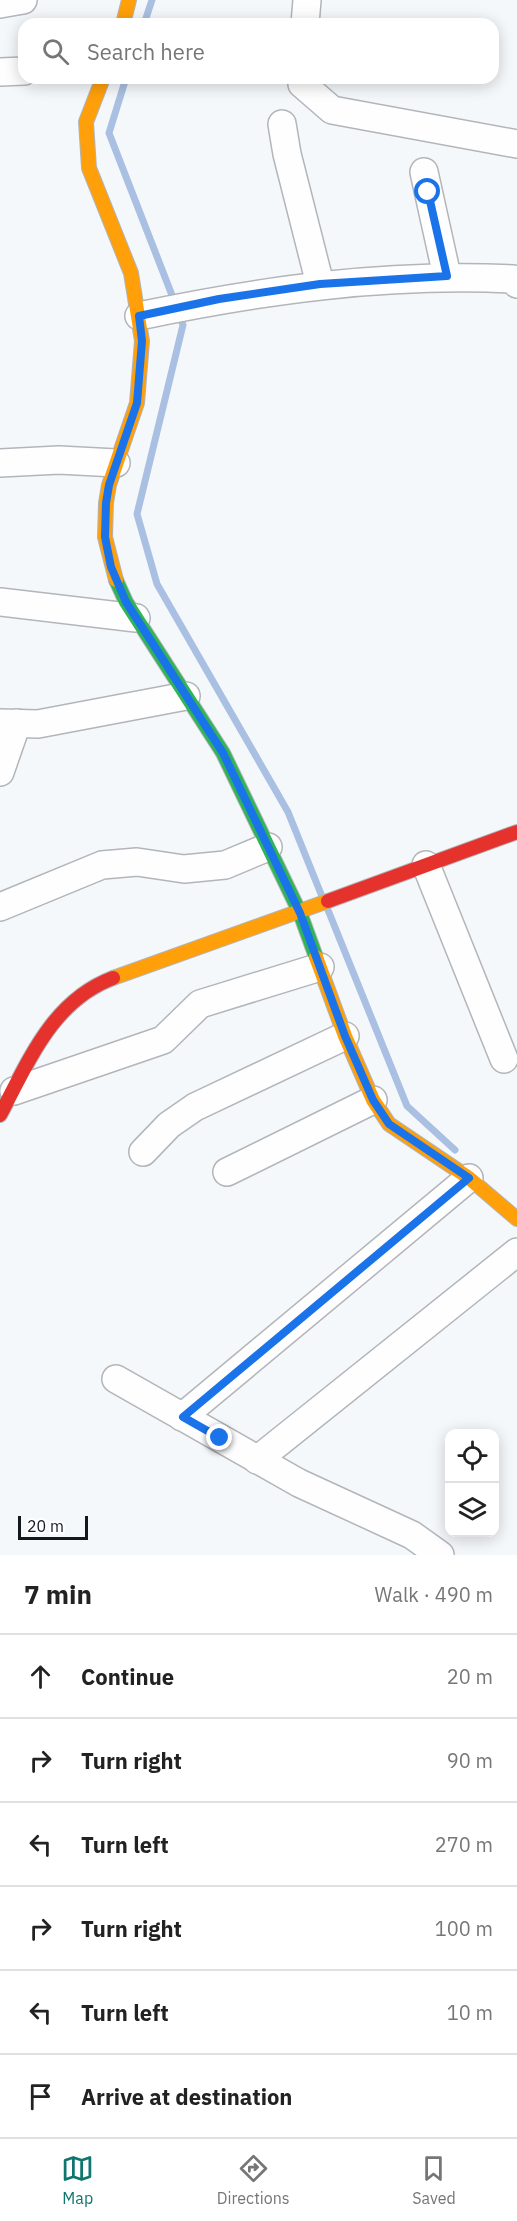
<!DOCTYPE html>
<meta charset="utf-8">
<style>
:root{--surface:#fff;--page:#f6f6f6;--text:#222;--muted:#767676;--line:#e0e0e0;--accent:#0f766e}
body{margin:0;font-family:"IBM Plex Sans",sans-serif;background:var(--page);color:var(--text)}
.controls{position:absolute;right:18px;bottom:18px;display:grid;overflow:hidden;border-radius:12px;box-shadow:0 3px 15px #0003}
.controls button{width:54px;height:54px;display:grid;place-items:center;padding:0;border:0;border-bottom:2px solid var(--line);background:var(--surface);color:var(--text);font:30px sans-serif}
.scale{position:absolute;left:18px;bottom:15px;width:70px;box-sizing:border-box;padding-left:6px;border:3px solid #14181e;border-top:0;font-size:16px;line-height:21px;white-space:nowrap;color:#14181e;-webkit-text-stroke:4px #fff;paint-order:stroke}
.stop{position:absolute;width:18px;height:18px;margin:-14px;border:4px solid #1a73e8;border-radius:50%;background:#fff}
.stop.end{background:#1a73e8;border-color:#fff;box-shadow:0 2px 6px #0008}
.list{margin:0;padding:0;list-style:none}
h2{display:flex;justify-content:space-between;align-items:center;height:78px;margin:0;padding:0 24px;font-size:26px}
h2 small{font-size:20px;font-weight:400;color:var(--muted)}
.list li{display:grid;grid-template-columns:39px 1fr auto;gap:18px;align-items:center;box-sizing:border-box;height:84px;padding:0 24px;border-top:2px solid var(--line)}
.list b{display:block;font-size:22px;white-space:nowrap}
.list em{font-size:20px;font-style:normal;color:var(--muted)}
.icon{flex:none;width:33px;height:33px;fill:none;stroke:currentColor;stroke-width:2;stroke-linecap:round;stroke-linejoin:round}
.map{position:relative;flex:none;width:517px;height:1555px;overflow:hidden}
.search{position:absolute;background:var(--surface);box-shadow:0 3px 15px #0003;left:18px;right:18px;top:18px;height:66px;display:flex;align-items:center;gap:15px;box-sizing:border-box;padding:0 21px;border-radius:18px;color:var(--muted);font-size:22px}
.sheet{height:582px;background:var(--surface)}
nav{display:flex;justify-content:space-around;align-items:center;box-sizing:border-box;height:84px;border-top:2px solid var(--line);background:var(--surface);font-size:16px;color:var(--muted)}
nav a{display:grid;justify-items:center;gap:3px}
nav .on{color:var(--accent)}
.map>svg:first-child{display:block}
</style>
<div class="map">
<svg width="517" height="1555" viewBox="0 0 517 1555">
<rect width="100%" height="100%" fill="#f5f8fb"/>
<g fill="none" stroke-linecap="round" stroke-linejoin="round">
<g stroke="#aac0e2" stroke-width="7">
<polyline points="144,24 152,0"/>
<polyline points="126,78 109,133 175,303"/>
<polyline points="179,314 183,325 137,514 157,584 288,812 321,894"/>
<polyline points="328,910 407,1106 455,1150"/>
</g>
<g stroke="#b2b5ba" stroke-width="30">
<g id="street">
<polyline points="0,4 23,0"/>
<polyline points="305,24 307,0"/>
<polyline points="0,72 24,71"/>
<polyline points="302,78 302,84 332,110 517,144"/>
<polyline points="282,124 287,154 320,284"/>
<polyline points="424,172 447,276"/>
<path d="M139,316C263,290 386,273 513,279L517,284"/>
<polyline points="0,463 59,460 116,463"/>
<polyline points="0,602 136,618"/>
<polyline points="0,723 38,724 186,696"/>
<polyline points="0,772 17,723"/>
<polyline points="426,865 504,1059"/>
<polyline points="0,907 102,865 137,862 184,869 225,865 268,847"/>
<polyline points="14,1091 163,1040 200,1004 320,967"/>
<polyline points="143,1152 169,1125 195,1107 345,1036"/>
<polyline points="227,1172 373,1100"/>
<polyline points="116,1379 299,1483 412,1535 440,1555"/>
<polyline points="182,1417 469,1178"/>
<polyline points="257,1460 517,1252"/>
</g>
</g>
<g stroke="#b2b5ba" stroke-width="16">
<polyline id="fast" points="116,580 126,602 223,753 300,913 316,957"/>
</g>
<g stroke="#b2b5ba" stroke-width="16">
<g id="slow">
<polyline points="123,24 129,0"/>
<polyline points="103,78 86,122 89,168 131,273 142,341 137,403 109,485 106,503 105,537 116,580"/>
<polyline points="316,957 345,1036 373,1100 389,1124 469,1178 517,1219"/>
<polyline points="113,978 328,901"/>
</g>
</g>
<g stroke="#b2b5ba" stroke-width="16">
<g id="jam">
<polyline points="328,901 517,832"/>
<path d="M0,1115C29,1061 52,1001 113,978"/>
</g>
</g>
<use href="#street" stroke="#fefefe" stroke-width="27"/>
<use href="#fast" stroke="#30b455" stroke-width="14"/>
<use href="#slow" stroke="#ff9f0a" stroke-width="14"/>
<use href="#jam" stroke="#e5322d" stroke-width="14"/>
</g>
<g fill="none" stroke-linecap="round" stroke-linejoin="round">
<polyline stroke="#1a73e8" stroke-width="8" points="220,1438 183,1417 469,1178 389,1124 373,1100 345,1036 300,913 223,753 126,602 111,567 105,537 106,503 109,485 137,403 142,341 139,316 219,299 320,284 447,276 428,192"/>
</g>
</svg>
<div class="controls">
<button><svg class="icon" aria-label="locate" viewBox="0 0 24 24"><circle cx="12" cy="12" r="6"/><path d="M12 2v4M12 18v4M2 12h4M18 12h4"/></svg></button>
<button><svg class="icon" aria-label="layers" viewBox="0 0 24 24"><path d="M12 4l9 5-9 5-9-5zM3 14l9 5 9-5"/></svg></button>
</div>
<div class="scale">20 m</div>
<div class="stop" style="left:428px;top:192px"></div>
<div class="stop end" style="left:220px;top:1438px"></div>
<div class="search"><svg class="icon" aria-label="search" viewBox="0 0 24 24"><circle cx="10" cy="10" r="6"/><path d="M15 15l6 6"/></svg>Search here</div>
</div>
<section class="sheet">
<h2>7 min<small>Walk · 490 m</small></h2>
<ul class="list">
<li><svg class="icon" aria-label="ahead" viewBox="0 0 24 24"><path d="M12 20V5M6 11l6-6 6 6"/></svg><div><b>Continue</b></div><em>20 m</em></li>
<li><svg class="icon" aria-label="right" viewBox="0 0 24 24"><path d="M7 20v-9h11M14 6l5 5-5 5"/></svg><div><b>Turn right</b></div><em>90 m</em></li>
<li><svg class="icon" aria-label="left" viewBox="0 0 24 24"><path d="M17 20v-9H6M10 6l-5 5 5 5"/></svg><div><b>Turn left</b></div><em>270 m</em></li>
<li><svg class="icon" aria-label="right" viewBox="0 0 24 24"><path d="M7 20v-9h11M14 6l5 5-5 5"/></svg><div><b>Turn right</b></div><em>100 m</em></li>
<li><svg class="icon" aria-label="left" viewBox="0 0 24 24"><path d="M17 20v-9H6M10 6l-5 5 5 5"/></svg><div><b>Turn left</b></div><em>10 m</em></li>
<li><svg class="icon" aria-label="arrive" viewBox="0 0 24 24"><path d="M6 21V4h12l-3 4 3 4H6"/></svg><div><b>Arrive at destination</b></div></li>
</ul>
</section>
<nav>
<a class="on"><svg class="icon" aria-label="map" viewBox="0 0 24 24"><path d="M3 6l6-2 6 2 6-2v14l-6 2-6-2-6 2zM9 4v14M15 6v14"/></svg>Map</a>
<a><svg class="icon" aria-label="directions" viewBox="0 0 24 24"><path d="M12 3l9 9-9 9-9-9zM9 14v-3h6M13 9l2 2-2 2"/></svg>Directions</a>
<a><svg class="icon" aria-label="saved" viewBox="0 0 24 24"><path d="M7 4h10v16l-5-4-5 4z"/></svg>Saved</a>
</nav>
